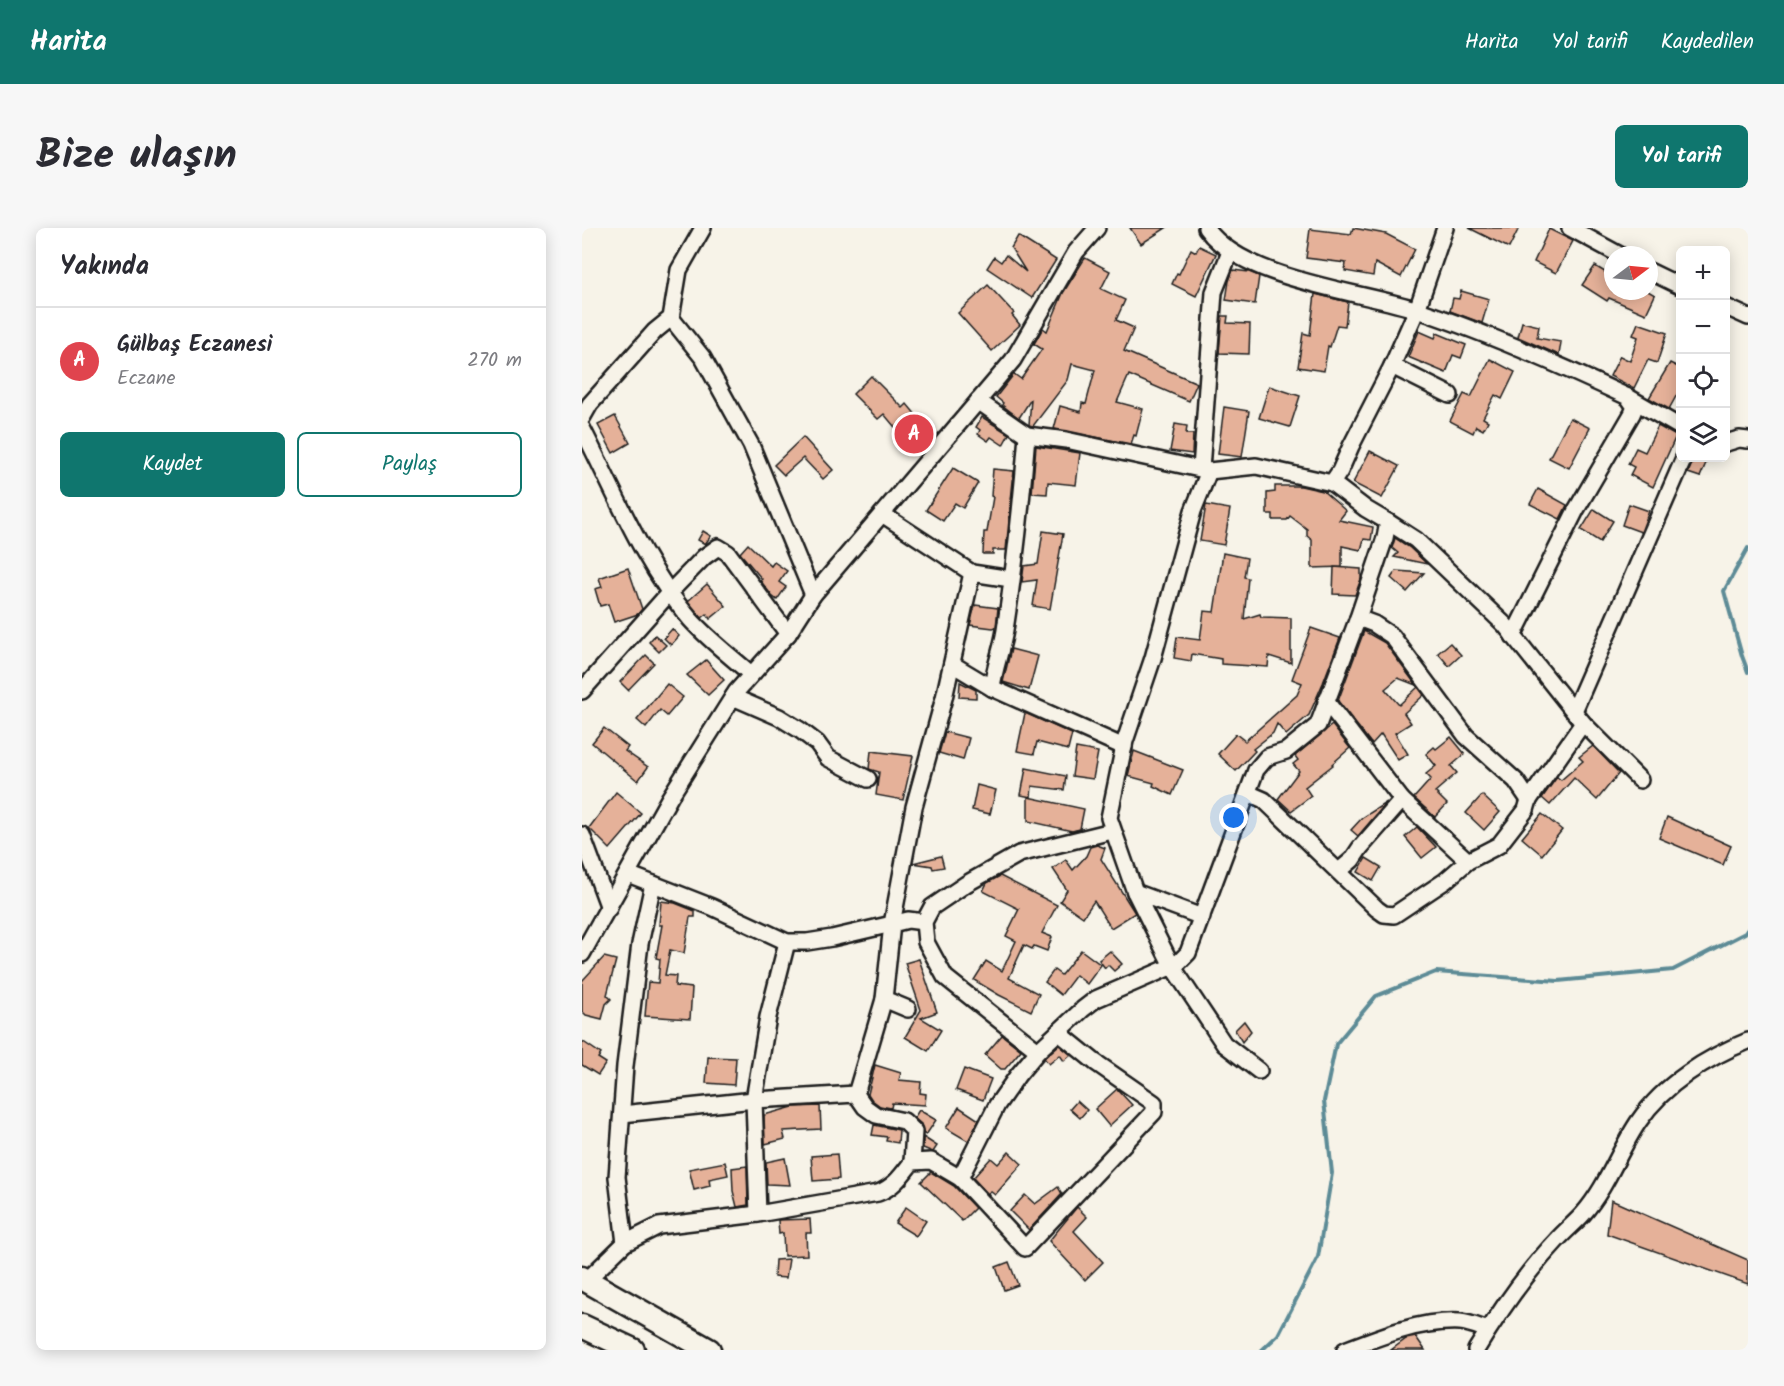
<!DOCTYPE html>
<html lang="tr">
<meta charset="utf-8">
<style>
:root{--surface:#fff;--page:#f7f7f7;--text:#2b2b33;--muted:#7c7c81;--line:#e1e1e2;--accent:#0f766e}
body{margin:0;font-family:Kalam,sans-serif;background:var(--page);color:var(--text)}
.controls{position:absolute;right:18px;top:18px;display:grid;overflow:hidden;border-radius:9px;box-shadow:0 3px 15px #0003}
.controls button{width:54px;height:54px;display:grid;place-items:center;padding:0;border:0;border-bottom:2px solid var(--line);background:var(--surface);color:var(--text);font:30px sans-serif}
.compass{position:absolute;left:1022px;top:18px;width:54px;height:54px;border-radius:50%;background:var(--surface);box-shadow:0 3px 15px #0003;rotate:74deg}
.you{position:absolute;left:652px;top:590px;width:21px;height:21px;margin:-15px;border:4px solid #fff;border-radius:50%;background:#1a73e8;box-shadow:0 0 0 9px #1a73e833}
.badge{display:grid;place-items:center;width:39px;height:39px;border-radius:50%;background:var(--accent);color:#fff;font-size:20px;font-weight:700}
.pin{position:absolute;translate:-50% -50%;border:3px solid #fff;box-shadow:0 2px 6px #0006}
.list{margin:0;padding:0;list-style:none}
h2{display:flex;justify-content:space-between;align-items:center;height:78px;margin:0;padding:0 24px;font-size:26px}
h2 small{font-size:20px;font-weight:400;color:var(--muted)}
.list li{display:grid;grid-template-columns:39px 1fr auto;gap:18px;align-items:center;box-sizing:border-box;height:108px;padding:0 24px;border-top:2px solid var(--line)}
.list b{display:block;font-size:22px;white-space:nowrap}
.list p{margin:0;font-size:20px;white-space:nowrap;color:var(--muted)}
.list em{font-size:20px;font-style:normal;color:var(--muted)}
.actions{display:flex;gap:12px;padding:18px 24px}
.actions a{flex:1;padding:14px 0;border:2px solid var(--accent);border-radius:9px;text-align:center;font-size:21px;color:var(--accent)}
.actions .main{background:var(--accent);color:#fff}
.icon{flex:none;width:33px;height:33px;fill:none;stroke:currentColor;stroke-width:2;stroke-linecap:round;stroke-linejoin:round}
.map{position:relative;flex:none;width:1166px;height:1122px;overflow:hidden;border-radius:9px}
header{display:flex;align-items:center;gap:36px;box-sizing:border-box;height:84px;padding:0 30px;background:var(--accent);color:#fff}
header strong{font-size:28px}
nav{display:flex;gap:33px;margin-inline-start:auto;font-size:21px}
.intro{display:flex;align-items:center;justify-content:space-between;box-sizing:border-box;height:144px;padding:0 36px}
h1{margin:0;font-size:42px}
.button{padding:15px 27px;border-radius:9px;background:var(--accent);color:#fff;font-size:21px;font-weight:700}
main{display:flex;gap:36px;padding:0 36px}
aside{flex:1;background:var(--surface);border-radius:9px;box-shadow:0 3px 15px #0003}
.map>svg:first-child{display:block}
</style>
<header>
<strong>Harita</strong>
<nav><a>Harita</a><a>Yol tarifi</a><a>Kaydedilen</a></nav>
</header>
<div class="intro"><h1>Bize ulaşın</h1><a class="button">Yol tarifi</a></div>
<main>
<aside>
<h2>Yakında<small></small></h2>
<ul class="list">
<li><span class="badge" style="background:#e0444e">A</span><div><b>Gülbaş Eczanesi</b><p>Eczane</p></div><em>270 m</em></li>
</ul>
<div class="actions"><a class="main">Kaydet</a><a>Paylaş</a></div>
</aside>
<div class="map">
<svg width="1166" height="1122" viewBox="0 0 1166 1122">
<rect width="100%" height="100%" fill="#f7f3e8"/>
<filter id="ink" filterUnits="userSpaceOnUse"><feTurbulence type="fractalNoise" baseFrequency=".0167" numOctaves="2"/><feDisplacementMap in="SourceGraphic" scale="12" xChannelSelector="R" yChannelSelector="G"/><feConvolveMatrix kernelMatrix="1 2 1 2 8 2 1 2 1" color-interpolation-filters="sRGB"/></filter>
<g filter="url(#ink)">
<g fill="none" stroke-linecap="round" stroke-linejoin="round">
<g stroke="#5d8b96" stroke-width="4">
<polyline points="1166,320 1142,363 1160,428 1166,444"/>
<polyline points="680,1122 696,1107 736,1029 750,945 742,873 754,816 794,768 854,744 976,753 1091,742 1163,705 1166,701"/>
</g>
</g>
<g fill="#e5b199" stroke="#1c1c1c" stroke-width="1.5">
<polygon points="548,0 584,0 559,16"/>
<polygon points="771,0 804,6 833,21 819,49 793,35 791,48 763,43 764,35 724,30 728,1 769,6"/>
<polygon points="887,0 937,0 927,20"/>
<polygon points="967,1 991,13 974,45 952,34"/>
<polygon points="436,8 474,32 450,70 405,40 412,29 419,34 424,27 444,44 429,20"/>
<polygon points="617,18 634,26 614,68 590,56 595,45 597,46 609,21 614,24"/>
<polygon points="503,30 528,43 519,61 543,72 534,92 552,100 542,123 615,155 607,173 547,147 535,174 561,181 554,208 552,207 549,216 472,201 478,178 499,184 500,175 504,176 513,142 490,136 486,152 451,198 447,197 449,171 437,190 420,177 421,175 414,169 432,146 439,151 460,121 452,116 461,100 465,103 481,65"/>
<polygon points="1013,38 1031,49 1031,63 1066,63 1073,67 1064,86 1027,70 1025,73 1000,57"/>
<polygon points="651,42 667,44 677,48 673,76 644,72 647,53"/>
<polygon points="406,57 432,85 430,87 438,97 410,123 376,85"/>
<polygon points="879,63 907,71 900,95 868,83 871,70 877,71"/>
<polygon points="733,66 766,74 763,98 755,97 748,119 746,118 742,143 716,139 721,105 728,107"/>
<polygon points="640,88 646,88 645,95 668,96 667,126 637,125"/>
<polygon points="940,94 957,98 955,110 979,114 977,127 936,109"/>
<polygon points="1056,95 1085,105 1075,135 1066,132 1052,160 1028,148 1038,128 1048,133 1056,109 1051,107"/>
<polygon points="837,103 853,110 855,105 884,117 879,130 871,127 864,145 826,129"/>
<polygon points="908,131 933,144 920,171 913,167 901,190 906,193 901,202 894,198 891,205 868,193 882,166 889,169"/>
<polygon points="1088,135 1098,140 1098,161 1087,181 1067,170"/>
<polygon points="289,148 321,180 325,176 345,200 327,216 302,186 296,191 271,166"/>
<polygon points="687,158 718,168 708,199 677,190"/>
<polygon points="642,179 667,183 660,229 636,226"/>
<polygon points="33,188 48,215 31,225 16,197"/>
<polygon points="400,189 427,206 421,217 409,209 406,213 396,206 398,202 394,199"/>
<polygon points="988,190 1008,200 987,240 967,230"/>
<polygon points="593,196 605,198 604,206 611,206 610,226 588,223"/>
<polygon points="1076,198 1094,208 1071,259 1048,247 1052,239 1046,236 1054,220 1063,224"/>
<polygon points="221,209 251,242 241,251 221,230 202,247 192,237"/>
<polygon points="454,218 498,225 494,257 466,254 465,266 450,265"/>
<polygon points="788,223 817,238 800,270 771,255"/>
<polygon points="1112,231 1124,235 1118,249 1106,245"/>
<polygon points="371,240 396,255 381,280 373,275 361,293 344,282"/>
<polygon points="411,241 432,243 424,322 411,322 411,326 401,326 402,304 405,304 411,269 409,268"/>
<polygon points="693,258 719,258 741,263 764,283 757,292 791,299 789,312 782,311 779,322 760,318 760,339 730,340 730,312 725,308 725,301 708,288 705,292 691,292 691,286 685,286 685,265 693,264"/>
<polygon points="956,261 985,277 978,291 948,276"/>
<polygon points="1047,276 1067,283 1059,304 1040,297"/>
<polygon points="624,277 648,281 642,317 618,313"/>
<polygon points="1012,281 1031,293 1018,314 999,302"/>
<polygon points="121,303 129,308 123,316 116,312"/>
<polygon points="461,303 481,306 468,381 451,378 455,352 440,354 442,338 456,336"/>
<polygon points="813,310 828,320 845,336 812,329 816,325 810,320"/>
<polygon points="166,316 189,338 192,334 205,343 197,354 204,359 195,372 190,368 178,352 180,351 158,325"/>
<polygon points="641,325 665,330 662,349 666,350 662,391 678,386 679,389 709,390 709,435 687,428 686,439 639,436 639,431 610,426 609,433 592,430 595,409 618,412 622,383 632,384"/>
<polygon points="752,339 779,341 779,351 773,367 751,366"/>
<polygon points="46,340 60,381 56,386 32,394 26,376 18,378 13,361 20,359 17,350"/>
<polygon points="814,343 842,345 825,364 809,350"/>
<polygon points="125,356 144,378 128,391 125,386 120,390 106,373"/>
<polygon points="393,377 416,380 414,399 411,400 388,397"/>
<polygon points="729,400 758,410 741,455 727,487 704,507 695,496 691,505 671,521 673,523 654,543 636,526 654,506 663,513 715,467 720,455 710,451"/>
<polygon points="90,401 97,408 89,417 82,410"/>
<polygon points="782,403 803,415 834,457 816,450 803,461 817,477 836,459 842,467 822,485 829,495 813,505 826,526 816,532 799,506 790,516 788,514 756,473"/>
<polygon points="73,407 84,417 77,424 67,414"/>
<polygon points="868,415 879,427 867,438 856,425"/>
<polygon points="429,421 456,428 447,462 421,454"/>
<polygon points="64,427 72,435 46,462 38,454"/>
<polygon points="124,432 142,452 126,467 105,447"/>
<polygon points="378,454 394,462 394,470 377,469"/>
<polygon points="85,456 101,469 85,488 78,482 64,500 55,492"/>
<polygon points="443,485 490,506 486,522 455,514 452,526 435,523"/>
<polygon points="750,497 768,520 750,536 751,537 723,559 729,568 709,583 696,571 717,543 711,536 716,532 713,528"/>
<polygon points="22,500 46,519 43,523 66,539 56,553 10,515"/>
<polygon points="363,504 387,510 381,532 357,525"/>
<polygon points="869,509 883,526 869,538 875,545 853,564 865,576 853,589 832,570 849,551 844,546 854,538 844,526 852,519 854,521"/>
<polygon points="1011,518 1037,545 1015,572 992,550 968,577 960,570 975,549 979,552 1001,533 997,529"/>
<polygon points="494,520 516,524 511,551 490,548"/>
<polygon points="289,523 331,528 321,572 294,567 297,544 287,541"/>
<polygon points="552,523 601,542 590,567 571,558 572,555 546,548"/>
<polygon points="444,540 484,548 482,562 450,558 449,569 439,567"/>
<polygon points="395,557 414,562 408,586 390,582"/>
<polygon points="34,564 59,585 28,621 7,600"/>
<polygon points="900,567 918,584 902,602 884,585"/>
<polygon points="446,569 502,581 498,601 490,603 446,593"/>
<polygon points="805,574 776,608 769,602 780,590"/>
<polygon points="960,586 980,602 960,627 940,610"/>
<polygon points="1085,589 1149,618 1141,637 1077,610"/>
<polygon points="835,599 854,619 840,630 823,609"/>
<polygon points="515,617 523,620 519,631 553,685 529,700 512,673 501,689 478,673 485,662 471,641 484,632 491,642 504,628 508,619"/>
<polygon points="359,628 362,639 351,641 350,638 331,635"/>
<polygon points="784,630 799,639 791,653 776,644"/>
<polygon points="418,648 475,677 460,705 470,709 465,723 452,718 450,721 442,717 427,750 457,766 449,783 417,767 392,752 404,733 420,743 434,713 424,708 437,681 401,663 405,655"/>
<polygon points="79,673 93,675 113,683 113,689 108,689 102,725 88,722 83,747 94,748 93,758 110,760 108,791 63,788 66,754 76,755 78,731 74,730 80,697 77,697"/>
<polygon points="499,722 519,737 505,756 494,747 479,767 463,754 472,742 479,747"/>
<polygon points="528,723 540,736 532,743 526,737 523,740 517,732"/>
<polygon points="22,729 34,732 25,767 29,771 24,776 20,791 4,787 0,783 0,753"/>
<polygon points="337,731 355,784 339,790 359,802 346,823 323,809 339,782 323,735"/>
<polygon points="662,793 669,803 660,814 653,802"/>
<polygon points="420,807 439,822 423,841 419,841 403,827"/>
<polygon points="0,813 19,826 16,830 24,835 16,847 0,837"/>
<polygon points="477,817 489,827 482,833 478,827 467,836 462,830"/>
<polygon points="126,829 154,830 152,857 124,855"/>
<polygon points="293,837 319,845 317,852 339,854 338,865 344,866 343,877 310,875 309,880 298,878 290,872 286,866"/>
<polygon points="382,841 409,851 401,872 374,862"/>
<polygon points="535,861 550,877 527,898 513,881"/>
<polygon points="495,873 505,882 498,890 488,881"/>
<polygon points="238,878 239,901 201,903 203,911 183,916 182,887 211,879"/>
<polygon points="377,879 397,892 386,913 364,900"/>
<polygon points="337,882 354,892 344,907 342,906 339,896 332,890"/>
<polygon points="292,897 317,902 316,915 304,913 305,909 290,907"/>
<polygon points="341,909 355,918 351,924 341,920"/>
<polygon points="427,924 440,936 413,967 408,963 406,966 391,950 409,930 416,936"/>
<polygon points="255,926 257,951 231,953 229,928"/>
<polygon points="203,930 208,957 185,956 184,934"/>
<polygon points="143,934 146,947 127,951 128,958 112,962 107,941"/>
<polygon points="165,938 166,977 155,979 151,963 150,940"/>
<polygon points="349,944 372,958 393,980 380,993 339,954"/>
<polygon points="476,959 480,966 447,1002 428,983 443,967 453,976"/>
<polygon points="1029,972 1166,1032 1166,1056 1025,1006"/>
<polygon points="324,979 344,993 334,1008 313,995"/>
<polygon points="495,979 505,989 492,1003 521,1034 503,1052 467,1013"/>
<polygon points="228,991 229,1005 224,1005 225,1027 202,1028 201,1005 197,1006 196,992"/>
<polygon points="207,1031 204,1050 192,1049 193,1032"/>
<polygon points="427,1034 436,1057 422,1062 414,1039"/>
<polygon points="834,1109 843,1122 809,1122 824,1111"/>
</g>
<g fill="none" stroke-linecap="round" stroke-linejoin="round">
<g stroke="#1c1c1c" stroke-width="20">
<g id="minor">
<path d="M624,0C660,52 778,63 836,82C908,106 978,137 1046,169L1053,179L1050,186L994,282L931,408"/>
<polyline points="988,0 1038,27"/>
<polyline points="1067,43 1098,58"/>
<polyline points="1144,79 1166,89"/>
<polyline points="89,90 121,130 169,217 231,367"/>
<polyline points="810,138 868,167"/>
<polyline points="1046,169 1098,199"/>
<polyline points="396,173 445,207 484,212 627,243 674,238 750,255"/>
<polyline points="0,190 8,176 73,103 89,90 97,42 121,0"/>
<path d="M0,200C33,264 61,336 108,391C126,411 148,428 169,446"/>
<polyline points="1144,215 1157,211 1166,212"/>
<polyline points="619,241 632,64 648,24"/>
<polyline points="627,243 611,283 571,430 543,513 527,590 553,664 590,738 642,816 677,843"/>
<polyline points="300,286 390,345 429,351"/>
<polyline points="806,294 834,312 923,397 1001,495 1058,552"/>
<polyline points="370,436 410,460 542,519"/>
<path d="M410,460C412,440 420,422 423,402C433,337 440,272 445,207"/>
<polyline points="0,463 88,364 122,329 136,319 146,325 206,406"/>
<polyline points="151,469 197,489 218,502 235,515 246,530 286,551"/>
<polyline points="744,473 820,572 886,633"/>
<polyline points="992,483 1102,230"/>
<polyline points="666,565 682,572 795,681 802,686 812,687 863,653 886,633 917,617 944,582 947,572 934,553 884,508 810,408 792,396 776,390"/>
<polyline points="947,572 1001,495"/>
<polyline points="0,607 27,680"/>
<polyline points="757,643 770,632 778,620 820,572"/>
<polyline points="46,646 130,679 205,714 225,714 250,710 310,696 332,579 362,470 390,345"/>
<polyline points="553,664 620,689"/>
<polyline points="0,726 88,569 154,464 206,406 231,367 431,132 494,24 515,0"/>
<polyline points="302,771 326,781"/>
<polyline points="456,823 363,749 344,714 342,694 350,679 384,656 437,626 530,603"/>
<polyline points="274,866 302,771 310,696 326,692 342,694"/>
<polyline points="40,886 172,872 274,866 283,879 294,887 322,893 332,903 330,934"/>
<polyline points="378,950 443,1020 572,884 572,875 513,834 476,804"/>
<polyline points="176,986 172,872 186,789 205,714"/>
<polyline points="43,1015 35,949 43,838 58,716 71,656"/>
<path d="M5,1052L43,1015L77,998L176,986L296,965C312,959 320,947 330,934L349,933L378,950L415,877L436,847L456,823L501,781L514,771L595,736L606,725L674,542L685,529L704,523L736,497L776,390L803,310L806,294L784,281L750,255L758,243L769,218L810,138L836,79L863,0"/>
<path d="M763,1122C799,1108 840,1092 878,1094C888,1095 897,1099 906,1102"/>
<path d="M894,1122C917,1084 944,1045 975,1012C983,1003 993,995 1001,986C1025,959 1037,922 1057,893C1082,856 1126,829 1166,813"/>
</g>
</g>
<g stroke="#1c1c1c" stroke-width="27">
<g id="highway">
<polyline points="0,1050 127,1122"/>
<polyline points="0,1098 51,1122"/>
</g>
</g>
<use href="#minor" stroke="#f7f3e8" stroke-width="15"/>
<use href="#highway" stroke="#f7f3e8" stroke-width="22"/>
</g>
</g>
</svg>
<div class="controls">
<button>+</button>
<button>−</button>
<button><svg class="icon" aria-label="locate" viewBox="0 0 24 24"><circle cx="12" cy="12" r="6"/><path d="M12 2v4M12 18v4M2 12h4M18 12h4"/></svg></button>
<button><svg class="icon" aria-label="layers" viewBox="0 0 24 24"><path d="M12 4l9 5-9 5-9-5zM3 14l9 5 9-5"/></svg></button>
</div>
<svg class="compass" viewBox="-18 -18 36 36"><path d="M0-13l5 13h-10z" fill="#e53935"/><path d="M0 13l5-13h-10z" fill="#7c7c81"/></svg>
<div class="you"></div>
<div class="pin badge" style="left:332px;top:206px;background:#e0444e">A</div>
</div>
</main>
